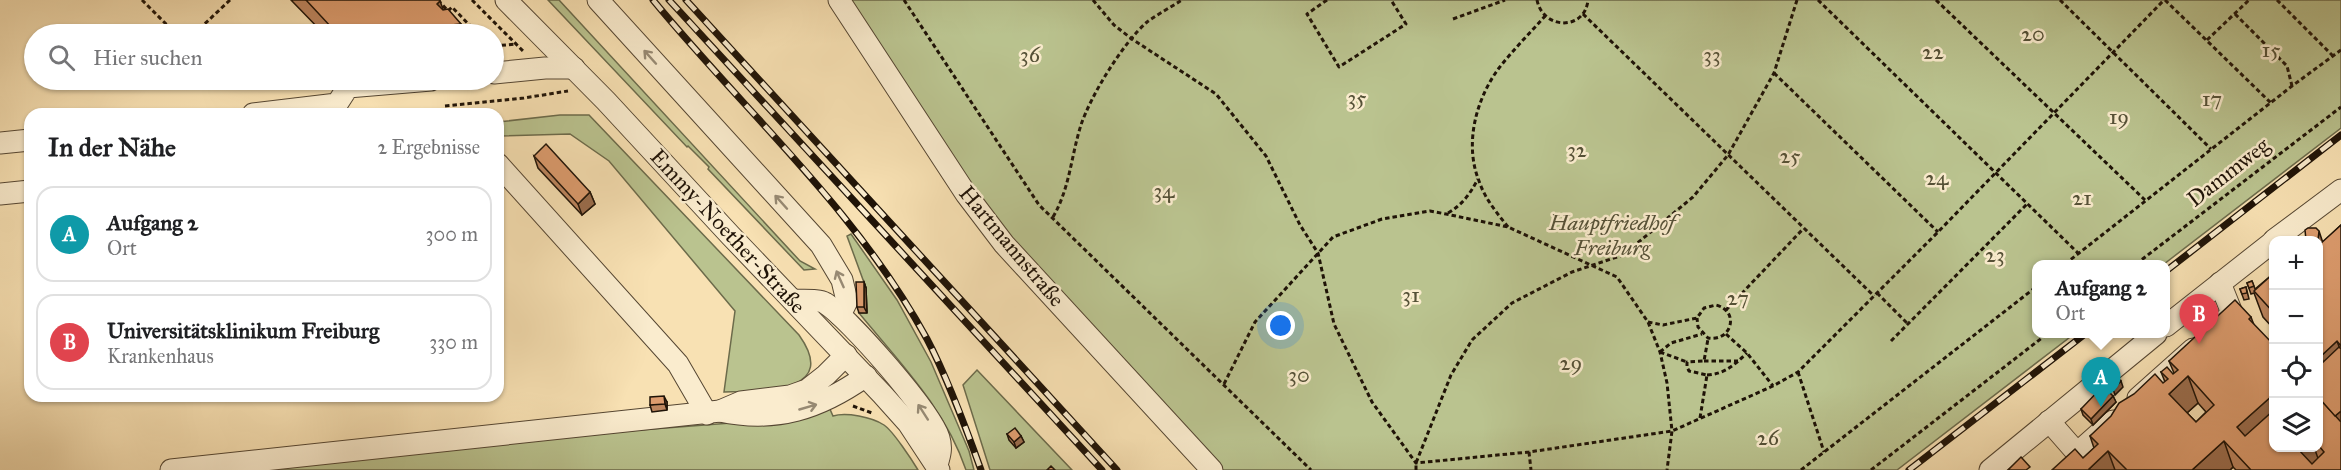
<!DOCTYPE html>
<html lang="de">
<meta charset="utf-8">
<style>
:root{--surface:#fff;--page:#f2f2f2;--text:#202124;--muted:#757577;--line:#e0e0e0;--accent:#2563eb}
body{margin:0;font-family:"IM FELL Great Primer",serif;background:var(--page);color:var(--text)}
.controls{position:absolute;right:18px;bottom:18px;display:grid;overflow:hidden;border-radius:12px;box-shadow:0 2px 4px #0004}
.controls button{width:54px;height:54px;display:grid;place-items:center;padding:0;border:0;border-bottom:2px solid var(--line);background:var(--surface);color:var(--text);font:30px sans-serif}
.you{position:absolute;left:1281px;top:326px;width:21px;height:21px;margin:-15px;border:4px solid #fff;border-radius:50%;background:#1a73e8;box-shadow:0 0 0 9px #1a73e833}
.badge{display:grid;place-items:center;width:39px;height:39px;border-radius:50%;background:var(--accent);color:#fff;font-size:20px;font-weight:700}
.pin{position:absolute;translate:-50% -50px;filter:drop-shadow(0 2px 3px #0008)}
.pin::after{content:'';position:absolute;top:32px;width:21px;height:18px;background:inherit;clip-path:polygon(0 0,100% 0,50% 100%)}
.popup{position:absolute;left:2032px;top:260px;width:138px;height:78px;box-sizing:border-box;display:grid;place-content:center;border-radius:12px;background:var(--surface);filter:drop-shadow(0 2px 4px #0005);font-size:20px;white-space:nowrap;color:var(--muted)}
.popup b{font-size:22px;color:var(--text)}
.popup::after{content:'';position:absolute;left:50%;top:100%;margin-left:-12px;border:12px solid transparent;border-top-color:var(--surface)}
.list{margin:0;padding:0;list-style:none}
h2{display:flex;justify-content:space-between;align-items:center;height:78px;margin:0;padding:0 24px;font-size:26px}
h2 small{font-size:20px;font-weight:400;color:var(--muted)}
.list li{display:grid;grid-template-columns:39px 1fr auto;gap:18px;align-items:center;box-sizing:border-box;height:96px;margin:0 12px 12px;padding:0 12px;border:2px solid var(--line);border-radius:18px}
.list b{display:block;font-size:22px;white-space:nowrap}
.list p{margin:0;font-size:20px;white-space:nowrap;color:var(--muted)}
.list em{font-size:20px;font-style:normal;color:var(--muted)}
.icon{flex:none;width:33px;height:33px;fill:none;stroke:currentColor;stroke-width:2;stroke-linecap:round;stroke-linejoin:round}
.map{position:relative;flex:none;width:2341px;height:470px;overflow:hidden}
.search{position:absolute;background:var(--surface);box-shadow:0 2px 4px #0004;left:24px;top:24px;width:480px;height:66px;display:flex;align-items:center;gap:15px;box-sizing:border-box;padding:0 21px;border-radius:33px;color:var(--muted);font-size:22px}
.panel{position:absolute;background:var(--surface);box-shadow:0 2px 4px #0004;left:24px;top:108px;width:480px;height:294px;border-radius:18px}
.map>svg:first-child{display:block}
</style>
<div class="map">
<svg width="2341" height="470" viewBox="0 0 2341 470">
<rect width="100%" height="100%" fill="#f8e1b3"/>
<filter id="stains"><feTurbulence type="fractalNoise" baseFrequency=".00333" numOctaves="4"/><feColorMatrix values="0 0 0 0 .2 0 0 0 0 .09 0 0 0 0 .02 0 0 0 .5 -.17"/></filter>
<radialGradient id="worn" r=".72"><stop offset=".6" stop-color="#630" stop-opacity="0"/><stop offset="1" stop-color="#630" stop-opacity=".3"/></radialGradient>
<g fill="#bac38f" stroke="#6c6b4b" stroke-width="1.5">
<polygon points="548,0 559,0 800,261 815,269 804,270 708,169 709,167 688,146 687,147"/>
<polygon points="849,0 2341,0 2341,128 2164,264 2036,264 2036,334 2074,334 1897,470 1219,470 1010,240 960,172"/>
<path d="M560,115H589L799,335C841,394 760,391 724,392L735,311L609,161L570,134L498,136V122Z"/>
<path d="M851,234L897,300L931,362L969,451L974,470H966C945,408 900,363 859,313H866V288L847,236Z"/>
<polygon points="977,370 1072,470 990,470 963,385"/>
<path d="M829,407L833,416C846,412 872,417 884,425C893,431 912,460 918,470H253L626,431L783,419Z"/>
</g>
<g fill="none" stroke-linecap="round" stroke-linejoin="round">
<g stroke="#554632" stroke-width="23">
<g id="minor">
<polyline points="506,0 606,101 730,235 882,394 908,423 939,470"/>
<polyline points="598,0 821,245 842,280 847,301 840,315"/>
<polyline points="839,0 966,194 1004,244 1212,470"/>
<polyline points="494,73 545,68 574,68"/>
<polyline points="253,114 337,104 348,87 431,80"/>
<polyline points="0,143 30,140"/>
<polyline points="498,164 678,364 707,414"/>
<polyline points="0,194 30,191"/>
<polyline points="2274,240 2341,190"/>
<path d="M793,300C803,301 818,299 825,303C849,318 931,412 939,438C942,448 940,455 937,465"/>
<polyline points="2166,326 2274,241"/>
<polyline points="2219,326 2232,313 2220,283"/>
<path d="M846,355L826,375L807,390L790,396L741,402L720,411C776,423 819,409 866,376"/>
<polyline points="2138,398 2193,349"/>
<polyline points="2049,421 2077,453 2113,421"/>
<polyline points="171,470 720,411"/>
<polyline points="1990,470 2156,334"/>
</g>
</g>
<g stroke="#1f1307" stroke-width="3" stroke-dasharray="4.5 3" stroke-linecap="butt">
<polyline points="142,0 176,34"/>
<polyline points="438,0 448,11 452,7 478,34"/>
<polyline points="472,0 524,52"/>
<polyline points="904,0 1039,205 1311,470"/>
<polyline points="1093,0 1114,25 1132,39 1216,94 1266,156 1300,225 1318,253 1334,324 1372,402 1416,463 1529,452 1672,431 1773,386 1798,372 1938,232 2164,0"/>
<polyline points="1327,0 1307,14 1339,67 1406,24 1391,0"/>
<path d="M1537,0C1543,30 1585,31 1588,0"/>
<polyline points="1818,0 2079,254"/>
<polyline points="1936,0 2145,200"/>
<polyline points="2060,0 2211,149"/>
<polyline points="2165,0 2271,103"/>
<polyline points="2277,0 2333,56"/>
<polyline points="1583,14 1874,296"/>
<polyline points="2235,14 2287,66 2292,86"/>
<polyline points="1453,19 1505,0"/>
<polyline points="194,34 230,0"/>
<polyline points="2207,40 2249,0"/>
<polyline points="494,46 517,44"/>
<polyline points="1774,73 1938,232"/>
<polyline points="445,106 524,98 568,91"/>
<path d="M1448,213C1462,205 1470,194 1478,179"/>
<path d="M1053,217C1070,188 1071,156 1081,125C1091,95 1123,43 1147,22C1158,14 1171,7 1182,0"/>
<path d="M1508,227C1497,213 1485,199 1479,181C1464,144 1476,99 1499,68C1513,50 1530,33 1545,16"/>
<polyline points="2065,264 2292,86 2341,50"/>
<polyline points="2136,264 2341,107"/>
<polyline points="1877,293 1908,324"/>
<polyline points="1726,310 1803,229"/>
<path d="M1648,322L1663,325L1697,318L1704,308L1716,305C1740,311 1732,342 1708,338L1698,327L1697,318"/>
<polyline points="1726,334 1747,353 1773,386"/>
<polyline points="1891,341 2028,203"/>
<polyline points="1660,352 1671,343 1702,334"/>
<polyline points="1660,352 1687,362"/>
<polyline points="1704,361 1738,361"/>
<polyline points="1798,372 1824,452"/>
<path d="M1707,375C1725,374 1734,365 1747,353"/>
<polyline points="1224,384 1255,322 1333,237 1382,219 1430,211 1446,214 1508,227 1617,277 1648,322 1660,352 1667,383 1672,431 1667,470"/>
<polyline points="853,406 872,413"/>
<polyline points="1700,418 1707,375 1689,371 1687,367 1687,362 1704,361 1708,339"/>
<polyline points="1529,452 1531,470"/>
<polyline points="1416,470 1416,463 1451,375 1472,340 1512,303 1572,272 1623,255 1693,197 1728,155 1774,73 1797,0"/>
<polyline points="1801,470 2036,287"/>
<polyline points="1871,470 2047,334"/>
</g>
<use href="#minor" stroke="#faecce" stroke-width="21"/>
<g stroke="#1f1307" stroke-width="7">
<g id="rail">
<path d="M653,0C746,113 856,209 927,339C948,379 966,428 981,470"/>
<polyline points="669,0 1102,470"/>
<polyline points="686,0 1117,470"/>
<polyline points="2166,271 2341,135"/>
<polyline points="1909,470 2085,334"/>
</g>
</g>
<use href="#rail" stroke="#faecce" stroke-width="4.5" stroke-dasharray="14" stroke-linecap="butt"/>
</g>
<g fill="#be865f" stroke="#1f1307" stroke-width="1.5" fill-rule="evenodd">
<polygon points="291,0 439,0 443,10 461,24 465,34 324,34"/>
<polygon points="534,156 590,192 595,204 582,215 538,168"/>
<path d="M2341,225V470H2236L2233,467L2230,470H2052L2083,458L2094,448L2090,436L2163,383L2165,382L2161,372L2173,374L2174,373L2169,361L2251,317L2254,325L2274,447H2319V240L2323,242ZM2198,403L2206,412L2196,422L2187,413Z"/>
<polygon points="2274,273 2274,329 2263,317 2254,293 2251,294 2247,283 2252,281 2255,289"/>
<polygon points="864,282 866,288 867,313 859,313 857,307"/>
<polygon points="2246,287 2249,299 2244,300 2240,289"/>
<polygon points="2113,396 2116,402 2093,425 2083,415 2081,409"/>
<polygon points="667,402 667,410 652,412 650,405"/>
<polygon points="1007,434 1021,436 1024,442 1016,448 1009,440"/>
</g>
<g fill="#9b6d4d" stroke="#1f1307" stroke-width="1.5">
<polygon points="440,1 449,25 437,4"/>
<polygon points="590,192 595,204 582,215 578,204"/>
<polygon points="2319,231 2328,258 2319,250 2319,240 2318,240"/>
<polygon points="864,282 866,288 867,313 864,307"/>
<polygon points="2337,341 2341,352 2331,382 2321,356"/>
<polygon points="2319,354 2328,379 2319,388"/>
<polygon points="2188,376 2198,403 2179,420 2169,394"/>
<polygon points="2121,381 2123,387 2115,395 2113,389"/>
<polygon points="2274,394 2274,429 2247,454 2237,427"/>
<polygon points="664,396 667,402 667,410 665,404"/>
<polygon points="2113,396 2116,402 2093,425 2091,419"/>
<polygon points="2341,411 2341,433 2335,416"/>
<polygon points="1021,436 1024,442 1016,448 1014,442"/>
<polygon points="2224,441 2233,467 2230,470 2192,470"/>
<polygon points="2300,447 2314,447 2320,464 2313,470 2298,449"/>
<polygon points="2108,451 2115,470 2090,470 2089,469"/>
</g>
<g fill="#dd9c6e" stroke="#1f1307" stroke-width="1.5" fill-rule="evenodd">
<polygon points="306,0 439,0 440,1 437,4 443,10 448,9 461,24 359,34 340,33 332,28"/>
<polygon points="546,144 590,192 578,204 534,156"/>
<polygon points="2341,225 2341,346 2337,341 2321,356 2319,353 2319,245"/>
<polygon points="2308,228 2316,228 2319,231 2318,240 2306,240 2305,230"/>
<polygon points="2274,273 2274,313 2254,291"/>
<polygon points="2252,281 2254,286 2249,288 2247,283"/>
<polygon points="856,282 864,282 864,307 857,307"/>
<polygon points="2246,287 2247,293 2242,294 2240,289"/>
<path d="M2235,300L2251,317L2249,319L2274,345V394L2237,427L2245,436L2274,410V447H2300L2298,449L2312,464L2324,452L2319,446V398L2341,422V470H2251L2224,441L2192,470H2127L2108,451L2089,469L2090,470H2052L2075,449L2083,458L2098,444L2090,436L2111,416L2119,403L2134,394L2155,374L2163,383L2168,379L2161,372L2167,367L2173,374L2178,370L2169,361ZM2188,376L2214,405L2196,422L2169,394Z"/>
<polygon points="2339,347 2341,349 2341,411 2335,416 2319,398 2319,366"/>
<polygon points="2118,378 2121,381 2113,389 2110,386"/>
<polygon points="2103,386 2113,396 2091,419 2081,409"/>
<polygon points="664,396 665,404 650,405 650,397"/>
<polygon points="1015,428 1021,436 1014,442 1007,434"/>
<polygon points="2021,457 2030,467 2026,470 2008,470"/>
<polygon points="1051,466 1055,470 1047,470"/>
</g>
<defs><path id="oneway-shaft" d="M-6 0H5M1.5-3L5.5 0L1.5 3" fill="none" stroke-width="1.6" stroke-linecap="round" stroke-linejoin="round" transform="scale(1.5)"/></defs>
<g stroke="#978a74">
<use href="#oneway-shaft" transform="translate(650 57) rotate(-132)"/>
<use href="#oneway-shaft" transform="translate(781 202) rotate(-132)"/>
<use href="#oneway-shaft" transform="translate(840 279) rotate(-114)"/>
<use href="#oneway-shaft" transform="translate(808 407) rotate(-16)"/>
<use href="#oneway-shaft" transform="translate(923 412) rotate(-123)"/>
</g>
<g text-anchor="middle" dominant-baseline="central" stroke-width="5" stroke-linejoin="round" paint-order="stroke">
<g font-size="22" font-style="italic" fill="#555137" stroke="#faecce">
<text x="2033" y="33">20</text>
<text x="2271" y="49">15</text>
<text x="1933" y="51">22</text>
<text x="1030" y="54">36</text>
<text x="1712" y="54">33</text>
<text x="1357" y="97">35</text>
<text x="2212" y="98">17</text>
<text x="2119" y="116">19</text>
<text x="1577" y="149">32</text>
<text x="1790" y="155">25</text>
<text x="1937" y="177">24</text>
<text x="1164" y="190">34</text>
<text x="2082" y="197">21</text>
<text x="1612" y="222">Hauptfriedhof<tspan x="1612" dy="25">Freiburg</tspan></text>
<text x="1995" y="254">23</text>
<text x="1411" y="294">31</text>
<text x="1738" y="297">27</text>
<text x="1571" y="362">29</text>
<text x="1299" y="374">30</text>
<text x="1768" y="437">26</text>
</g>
<g font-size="22" fill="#1f1307" stroke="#faecce">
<text transform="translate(2228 172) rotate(-38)">Dammweg</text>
<text transform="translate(728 231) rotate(47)">Emmy-Noether-Straße</text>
<text transform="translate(1012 246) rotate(50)">Hartmannstraße</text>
</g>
</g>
<rect width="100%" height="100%" filter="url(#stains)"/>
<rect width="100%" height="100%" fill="url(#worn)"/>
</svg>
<div class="controls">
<button>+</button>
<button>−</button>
<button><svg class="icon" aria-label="locate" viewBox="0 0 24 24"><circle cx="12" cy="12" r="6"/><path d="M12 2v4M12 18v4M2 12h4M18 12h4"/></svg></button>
<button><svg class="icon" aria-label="layers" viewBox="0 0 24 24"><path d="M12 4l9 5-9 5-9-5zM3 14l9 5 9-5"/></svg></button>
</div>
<div class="you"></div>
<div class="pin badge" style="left:2101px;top:407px;background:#0f9aa8">A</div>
<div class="popup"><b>Aufgang 2</b>Ort</div>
<div class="pin badge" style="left:2199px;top:344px;background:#e0444e">B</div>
<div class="search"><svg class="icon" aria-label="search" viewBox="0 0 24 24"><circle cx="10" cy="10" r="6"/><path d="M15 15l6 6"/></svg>Hier suchen</div>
<section class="panel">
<h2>In der Nähe<small>2 Ergebnisse</small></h2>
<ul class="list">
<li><span class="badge" style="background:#0f9aa8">A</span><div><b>Aufgang 2</b><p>Ort</p></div><em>300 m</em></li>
<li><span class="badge" style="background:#e0444e">B</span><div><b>Universitätsklinikum Freiburg</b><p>Krankenhaus</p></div><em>330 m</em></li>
</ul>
</section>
</div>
